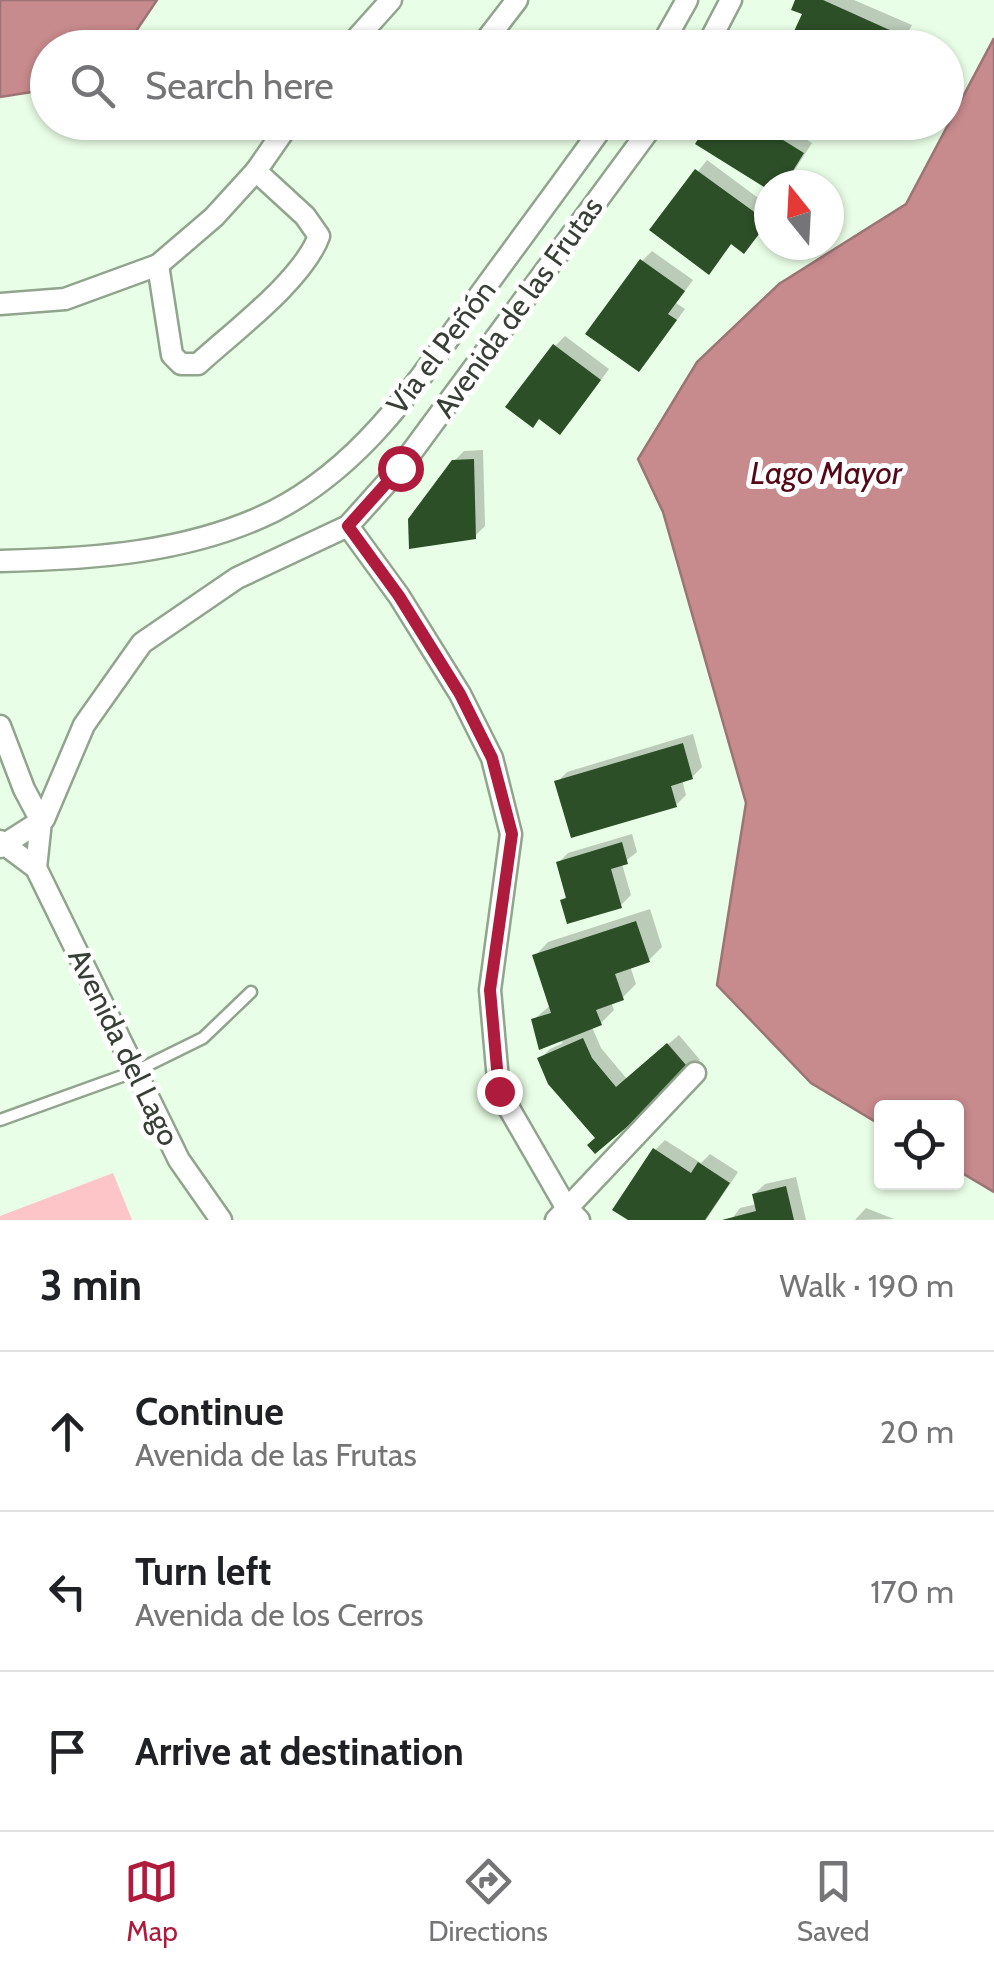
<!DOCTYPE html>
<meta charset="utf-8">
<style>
:root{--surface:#fff;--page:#f2f2f2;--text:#202124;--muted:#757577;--line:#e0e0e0;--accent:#af1b3c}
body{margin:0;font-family:Cabin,sans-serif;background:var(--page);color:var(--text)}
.controls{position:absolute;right:30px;bottom:30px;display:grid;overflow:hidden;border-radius:10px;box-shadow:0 2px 8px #0004}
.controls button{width:90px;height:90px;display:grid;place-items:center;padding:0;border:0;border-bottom:2px solid var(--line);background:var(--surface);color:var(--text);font:50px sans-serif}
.compass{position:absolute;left:754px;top:170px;width:90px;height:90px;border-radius:50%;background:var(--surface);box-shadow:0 2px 8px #0004;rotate:342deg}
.stop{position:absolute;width:30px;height:30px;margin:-22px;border:8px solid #af1b3c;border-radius:50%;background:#fff}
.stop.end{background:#af1b3c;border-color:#fff;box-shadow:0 2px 10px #0008}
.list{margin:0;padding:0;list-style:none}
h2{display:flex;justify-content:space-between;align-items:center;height:130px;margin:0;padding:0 40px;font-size:42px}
h2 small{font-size:32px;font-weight:400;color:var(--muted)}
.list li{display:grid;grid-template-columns:65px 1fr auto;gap:30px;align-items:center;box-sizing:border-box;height:160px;padding:0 40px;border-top:2px solid var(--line)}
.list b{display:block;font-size:38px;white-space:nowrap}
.list p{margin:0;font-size:32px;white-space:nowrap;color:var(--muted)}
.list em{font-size:32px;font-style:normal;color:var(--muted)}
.icon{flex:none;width:55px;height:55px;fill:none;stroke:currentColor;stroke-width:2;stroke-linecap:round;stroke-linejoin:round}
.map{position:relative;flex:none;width:994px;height:1220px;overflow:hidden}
.search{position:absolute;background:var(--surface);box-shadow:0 2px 8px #0004;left:30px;right:30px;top:30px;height:110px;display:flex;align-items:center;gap:25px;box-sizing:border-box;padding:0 35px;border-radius:55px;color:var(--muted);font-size:38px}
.sheet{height:610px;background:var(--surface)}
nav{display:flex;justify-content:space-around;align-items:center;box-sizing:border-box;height:140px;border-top:2px solid var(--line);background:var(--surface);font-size:28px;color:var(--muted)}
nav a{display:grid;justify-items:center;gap:5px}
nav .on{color:var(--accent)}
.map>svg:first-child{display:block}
</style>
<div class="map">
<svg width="994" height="1220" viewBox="0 0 994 1220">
<rect width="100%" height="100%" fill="#e9fee6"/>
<polygon fill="#fdc5c7" points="113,1173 132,1220 0,1220 0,1216"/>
<g fill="#c78a8d" stroke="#9c7473" stroke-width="2.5">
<polygon points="0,0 157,0 128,43 120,47 48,48 47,86 38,91 0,97"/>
<polygon points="994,38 994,1192 957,1170 956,1108 882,1108 881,1125 811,1083 717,985 746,803 663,512 638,459 697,362 779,284 906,204"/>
</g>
<g fill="#0003">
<polygon points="798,0 854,0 912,25 900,48 878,48 852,36 847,48 807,48 805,13"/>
<polygon points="711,122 779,122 812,143 787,182 769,187"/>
<polygon points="796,122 816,122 810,129"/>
<polygon points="707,160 769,206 769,221 754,241 733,242 718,261 652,230"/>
<polygon points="652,251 693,280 676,303 685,309 648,359 642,261"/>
<polygon points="565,336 609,369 570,422 555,346"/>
<polygon points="483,450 485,526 475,536 454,461 464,451"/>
<polygon points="693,734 702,767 692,777 682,780 686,795 676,805 557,782 567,772"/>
<polygon points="632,834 637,852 622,864 631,895 621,905 563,900 568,895 558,863 568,853"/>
<polygon points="650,909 662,947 649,960 630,966 636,984 622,998 611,1002 614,1010 601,1023 592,1027 601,1048 627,1079 679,1035 700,1060 598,1138 540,1059 550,1049 563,1043 533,1020 551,1005 535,956 548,942"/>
<polygon points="665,1140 701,1163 710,1154 738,1172 706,1220 632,1220 655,1150"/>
<polygon points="796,1177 806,1220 731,1220 740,1208 757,1204 754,1194 765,1184"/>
<polygon points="866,1208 894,1219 855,1220"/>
</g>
<g fill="#2c4f27">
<polygon points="795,0 823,0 903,36 898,48 872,48 848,37 843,48 801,48 789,42 802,14 791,10"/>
<polygon points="708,122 754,122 804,153 784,185 769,185 769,190 695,144"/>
<polygon points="695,169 768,222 744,254 731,244 709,275 649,230"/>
<polygon points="640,259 685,291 668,314 677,320 639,372 585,334"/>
<polygon points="553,344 601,380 560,435 539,419 533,428 505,407"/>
<polygon points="474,459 476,539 409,549 408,519 452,460"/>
<polygon points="683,743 693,779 671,786 677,807 571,838 554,781"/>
<polygon points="622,842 628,864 611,869 622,908 567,924 560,900 566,898 556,862"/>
<polygon points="636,921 650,962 615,974 624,1000 596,1010 602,1025 539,1050 531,1019 551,1013 532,955"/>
<polygon points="583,1038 592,1058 616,1087 667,1043 692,1072 595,1154 587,1145 595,1138 548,1084 537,1058"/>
<polygon points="653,1148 691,1173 698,1162 730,1183 705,1220 628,1220 612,1210"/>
<polygon points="786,1186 794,1220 722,1220 756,1211 752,1194"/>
</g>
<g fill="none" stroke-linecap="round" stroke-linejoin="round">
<g stroke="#91a48e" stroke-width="15">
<polyline id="lane" points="0,1120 136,1071 203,1038 251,992"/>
</g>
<g stroke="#91a48e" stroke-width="25">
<g id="street">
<polyline points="348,48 391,0"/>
<polyline points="480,48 517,0"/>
<polyline points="660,48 687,0"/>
<polyline points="706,48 731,0"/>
<path d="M158,265L172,355L181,364H198C233,332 303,280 319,236L305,216L256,171"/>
<polyline points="0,304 65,299 158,265 214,217 256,171 290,122"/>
<polyline points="348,526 399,596 460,694 492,758 511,834 490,990 499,1091 566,1207 579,1220"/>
<path d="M0,561C92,559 189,553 274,511C364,465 419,380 476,300C519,241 563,182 606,122"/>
<polyline points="0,726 24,789 41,821 36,868"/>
<polyline points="0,841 36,868 179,1160 221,1220"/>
<polyline points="0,847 44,819 84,725 142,643 237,578 348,526 400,468 655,122"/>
<polyline points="556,1220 695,1073"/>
</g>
</g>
<use href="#lane" stroke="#fff" stroke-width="10"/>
<use href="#street" stroke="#fff" stroke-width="20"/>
</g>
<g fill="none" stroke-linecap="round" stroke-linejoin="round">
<polyline stroke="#af1b3c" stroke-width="12" points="400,468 348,526 399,596 460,694 492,758 512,834 490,990 499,1091"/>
</g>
<g text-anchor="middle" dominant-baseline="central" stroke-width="10" stroke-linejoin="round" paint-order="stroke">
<g font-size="30" fill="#373f36" stroke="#fff">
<text transform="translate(518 307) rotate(-54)">Avenida de las Frutas</text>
<text transform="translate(441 347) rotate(-53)">Vía el Peñón</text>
<text transform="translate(124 1047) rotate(64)">Avenida del Lago</text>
</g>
<g font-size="32" font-style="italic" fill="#540818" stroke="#fff">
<text x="826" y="472">Lago Mayor</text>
</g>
</g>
</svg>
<div class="controls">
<button><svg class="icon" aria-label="locate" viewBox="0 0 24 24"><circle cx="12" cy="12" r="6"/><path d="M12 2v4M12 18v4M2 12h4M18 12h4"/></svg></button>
</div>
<svg class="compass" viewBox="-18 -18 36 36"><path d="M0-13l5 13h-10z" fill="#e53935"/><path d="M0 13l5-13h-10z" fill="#757577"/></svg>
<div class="stop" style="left:400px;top:468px"></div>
<div class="stop end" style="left:499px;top:1091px"></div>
<div class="search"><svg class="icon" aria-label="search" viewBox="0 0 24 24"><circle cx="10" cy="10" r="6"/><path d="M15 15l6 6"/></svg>Search here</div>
</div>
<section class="sheet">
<h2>3 min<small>Walk · 190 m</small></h2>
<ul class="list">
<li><svg class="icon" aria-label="ahead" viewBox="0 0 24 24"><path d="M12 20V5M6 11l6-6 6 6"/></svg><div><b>Continue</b><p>Avenida de las Frutas</p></div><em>20 m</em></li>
<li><svg class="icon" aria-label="left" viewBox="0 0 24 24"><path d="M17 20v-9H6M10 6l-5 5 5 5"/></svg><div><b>Turn left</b><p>Avenida de los Cerros</p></div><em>170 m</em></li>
<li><svg class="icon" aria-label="arrive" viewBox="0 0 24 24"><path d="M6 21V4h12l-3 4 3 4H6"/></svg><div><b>Arrive at destination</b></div></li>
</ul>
</section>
<nav>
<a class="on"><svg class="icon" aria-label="map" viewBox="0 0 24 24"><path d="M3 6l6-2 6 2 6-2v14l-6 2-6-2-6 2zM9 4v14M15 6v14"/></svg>Map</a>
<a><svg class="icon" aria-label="directions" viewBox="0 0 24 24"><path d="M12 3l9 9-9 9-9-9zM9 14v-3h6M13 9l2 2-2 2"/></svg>Directions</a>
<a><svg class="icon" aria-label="saved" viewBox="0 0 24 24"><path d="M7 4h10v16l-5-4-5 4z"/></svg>Saved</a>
</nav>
